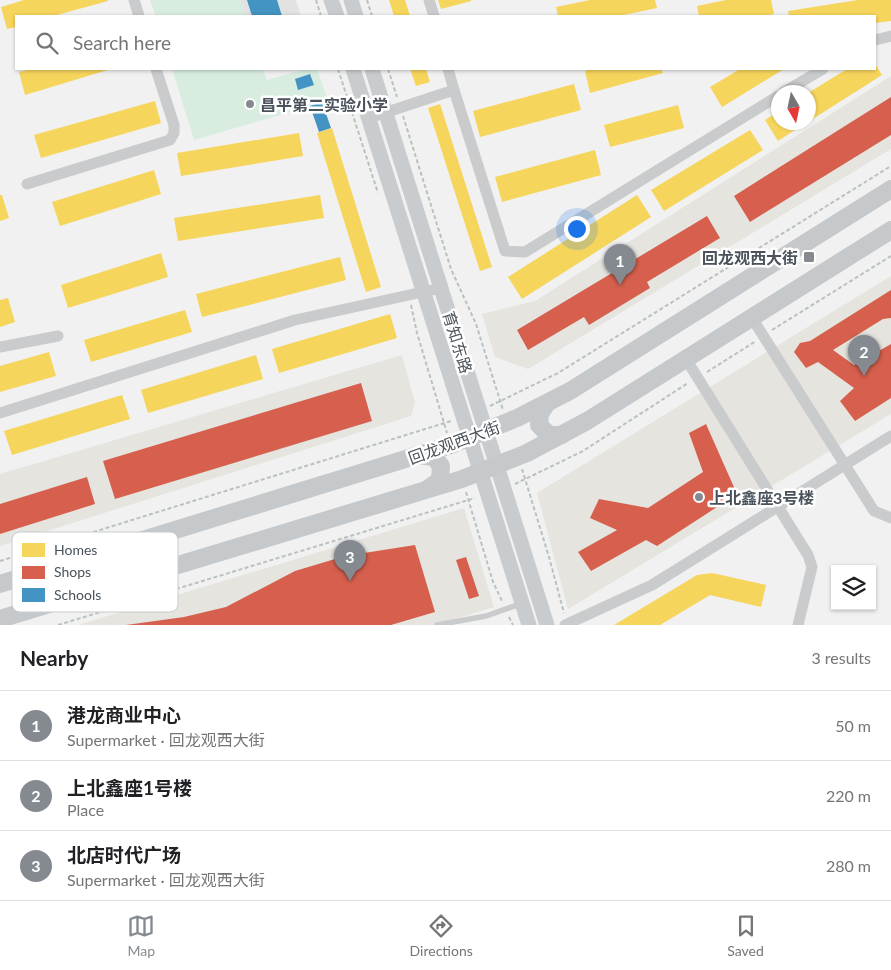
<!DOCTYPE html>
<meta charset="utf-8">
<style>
:root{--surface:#fff;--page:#f6f6f6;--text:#202124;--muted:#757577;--line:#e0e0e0;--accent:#848a90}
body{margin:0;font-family:Lato,"Noto Sans SC",sans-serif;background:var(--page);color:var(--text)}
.controls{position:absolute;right:15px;bottom:15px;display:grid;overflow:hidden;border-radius:0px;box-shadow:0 1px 4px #0004}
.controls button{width:45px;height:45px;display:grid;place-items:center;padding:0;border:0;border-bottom:1px solid var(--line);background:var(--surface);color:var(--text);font:25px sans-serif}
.compass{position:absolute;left:771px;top:85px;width:45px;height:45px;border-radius:50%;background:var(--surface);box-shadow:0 1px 4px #0004;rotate:171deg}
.you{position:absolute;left:576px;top:228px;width:18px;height:18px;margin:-12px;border:4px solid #fff;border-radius:50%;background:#1a73e8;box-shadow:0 0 0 8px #1a73e833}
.badge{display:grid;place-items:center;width:32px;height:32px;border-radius:50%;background:var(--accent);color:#fff;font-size:16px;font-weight:700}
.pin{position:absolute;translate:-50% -41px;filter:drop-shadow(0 1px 2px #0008)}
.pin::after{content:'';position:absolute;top:26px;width:18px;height:15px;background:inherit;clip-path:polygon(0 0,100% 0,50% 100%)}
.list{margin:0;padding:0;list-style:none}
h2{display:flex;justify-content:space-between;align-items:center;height:65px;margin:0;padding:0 20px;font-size:21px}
h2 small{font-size:16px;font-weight:400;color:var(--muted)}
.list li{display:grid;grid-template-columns:32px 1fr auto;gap:15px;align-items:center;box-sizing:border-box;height:70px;padding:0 20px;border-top:1px solid var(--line)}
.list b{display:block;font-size:19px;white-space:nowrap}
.list p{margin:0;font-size:16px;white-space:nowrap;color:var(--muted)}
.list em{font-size:16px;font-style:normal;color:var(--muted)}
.icon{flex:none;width:28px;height:28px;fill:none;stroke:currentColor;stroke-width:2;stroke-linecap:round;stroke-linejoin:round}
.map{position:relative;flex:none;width:891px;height:625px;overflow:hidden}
.search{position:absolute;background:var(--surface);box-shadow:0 1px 4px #0004;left:15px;right:15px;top:15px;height:55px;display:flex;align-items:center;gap:12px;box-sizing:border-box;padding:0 18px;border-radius:0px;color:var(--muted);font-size:19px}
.sheet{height:275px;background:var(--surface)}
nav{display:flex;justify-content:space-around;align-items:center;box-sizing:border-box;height:70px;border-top:1px solid var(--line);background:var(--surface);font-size:14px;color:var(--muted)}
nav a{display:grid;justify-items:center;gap:2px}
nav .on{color:var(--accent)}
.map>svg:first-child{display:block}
</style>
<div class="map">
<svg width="891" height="625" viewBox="0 0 891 625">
<rect width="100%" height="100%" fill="#f1f1f1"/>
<g fill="#e5e4df">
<polygon points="891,76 891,149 528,369 495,357 482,314 535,301"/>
<polygon points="891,276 891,414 568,609 537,493"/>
<polygon points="402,355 415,403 411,416 0,546 0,474"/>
<polygon points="464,508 494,607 435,625 78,625"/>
</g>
<polygon fill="#e3e2e2" points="150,0 296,0 301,16 156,16"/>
<g fill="#d8ede0">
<polygon points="155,0 241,0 246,16 156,16 151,1"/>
<polygon points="172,69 263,69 267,80 306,69 317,69 328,101 194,140"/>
</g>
<g fill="#f6d55c">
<polygon points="24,0 108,0 108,1 53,16 16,16 16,27 7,29 1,7"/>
<polygon points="389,0 405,0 410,16 394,16"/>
<polygon points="438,0 471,0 471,1 441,9"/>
<polygon points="590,0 655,0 657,8 619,16 558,16 556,7"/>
<polygon points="726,0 771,0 774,14 764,16 699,16 697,6"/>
<polygon points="858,0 891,0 891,21 875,23 875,16 789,16 788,11"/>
<polygon points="875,64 882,75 808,122 808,93 847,69 875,69"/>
<polygon points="31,69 111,69 25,95 19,72"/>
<polygon points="410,69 426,69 430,82 416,86"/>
<polygon points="591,69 661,69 663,73 590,93 585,71"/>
<polygon points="740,69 784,69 722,107 710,87"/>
<polygon points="574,84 581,110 480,137 473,111"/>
<polygon points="155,101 161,123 41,158 34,135"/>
<polygon points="440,104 492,267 480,271 428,108"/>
<polygon points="678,105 684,128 610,147 604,125"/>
<polygon points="778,112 778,122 807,122 778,141 765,120"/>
<polygon points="332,128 381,287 366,292 317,133"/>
<polygon points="750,130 763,150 664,211 651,190"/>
<polygon points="299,133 303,156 181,176 177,153"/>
<polygon points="595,150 601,175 502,202 495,177"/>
<polygon points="154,170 161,194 60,226 52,202"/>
<polygon points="0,195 2,195 9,218 0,221"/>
<polygon points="320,195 324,218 178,241 174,218"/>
<polygon points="637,195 651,217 522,299 508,277"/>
<polygon points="161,253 168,277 68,308 61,285"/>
<polygon points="340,257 346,280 202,317 196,294"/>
<polygon points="8,298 15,322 0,327 0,300"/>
<polygon points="185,310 192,332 91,362 84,340"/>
<polygon points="390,314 397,338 279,373 272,349"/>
<polygon points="49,352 56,376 0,392 0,366"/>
<polygon points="256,355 263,379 148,413 141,390"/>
<polygon points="122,395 130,419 12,455 4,431"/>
<polygon points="712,573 766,585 761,607 710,595 660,625 614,625 697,575"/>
</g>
<g fill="#d6604d">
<polygon points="891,97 891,135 750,222 734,196"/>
<polygon points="707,216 720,238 647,282 650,288 589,325 584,317 528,350 517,330"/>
<polygon points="891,290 891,318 883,319 833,350 854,365 891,344 891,398 855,421 840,401 854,388 818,362 806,368 794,352 800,343 810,341"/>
<polygon points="361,383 372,421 115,499 103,461"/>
<polygon points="706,424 737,494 657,546 646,540 591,571 578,552 617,530 590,518 599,499 648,508 703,472 689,433"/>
<polygon points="87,477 95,504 0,534 0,504"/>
<polygon points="415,545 435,612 391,625 126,625 184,617 226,607 295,571 345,556"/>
<polygon points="466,557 479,596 469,599 456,560"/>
</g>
<g fill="#4393c3">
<polygon points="247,0 277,0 282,16 252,16"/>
<polygon points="310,74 314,85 298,90 295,79"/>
<polygon points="322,102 331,128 319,132 310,106"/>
</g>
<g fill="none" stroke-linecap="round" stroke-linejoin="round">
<g stroke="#b8c2bf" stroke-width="2" stroke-dasharray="4 2.5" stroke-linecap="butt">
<polyline points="316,0 321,16"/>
<polyline points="367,0 372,16"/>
<polyline points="338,69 378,193"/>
<polyline points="388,69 397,97"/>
<polyline points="403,116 451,269 476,324 503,410"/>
<polyline points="411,305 417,333 447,433"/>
<polyline points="772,330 891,256"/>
<polyline points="707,372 756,341"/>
<polyline points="490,406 558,373 891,166"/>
<polyline points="522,469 549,557 564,613"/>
<polyline points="515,484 583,451 688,383"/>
<polyline points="466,492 493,582 502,601"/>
<polyline points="0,561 451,421"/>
<polyline points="509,617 513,625"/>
<polyline points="58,625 475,498"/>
</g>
<polyline stroke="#c9cbcc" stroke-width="5.5" points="437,625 486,616 520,604"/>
<g stroke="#c9cbcc" stroke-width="11">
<polyline points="134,0 139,16"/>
<polyline points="429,0 434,16"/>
<polyline points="875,40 891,36"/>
<polyline points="454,90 505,251 525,252 778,96"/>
<polyline points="784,92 823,69"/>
<polyline points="369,118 454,90 448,69"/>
<polyline points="27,184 170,140 174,133 174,125 156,69"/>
<polyline points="752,318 874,511 891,518"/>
<polyline points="0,347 58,336"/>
<polyline points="686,359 808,555 812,567 798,625"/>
<polyline points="0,413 295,320 441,288"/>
<polyline points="565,625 652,585 891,436"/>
</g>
<g stroke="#c9ccce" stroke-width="15">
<polyline points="331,0 337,16"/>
<polyline points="351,0 356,16"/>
<polyline points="353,69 529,625"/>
<polyline points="372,69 547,625"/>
</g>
<g stroke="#c6c9cc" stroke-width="18">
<polyline points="547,403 540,414 539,425 549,435 562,435"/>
<polyline points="418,455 434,457 441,466 440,480 429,488"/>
<polyline points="0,584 451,445 517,418 570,391 891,189"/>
<polyline points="0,619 462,479 527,453 587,421 891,230"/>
</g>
</g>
<g fill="#848a90" stroke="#fff" stroke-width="2">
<circle cx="250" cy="104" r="5"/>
<rect x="803" y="251" width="12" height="12" rx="2.5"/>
<circle cx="699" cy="497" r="5"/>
</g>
<g text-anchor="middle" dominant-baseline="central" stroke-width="5" stroke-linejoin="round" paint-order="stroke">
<g font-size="16" font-weight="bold" fill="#4a535b" stroke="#fff" text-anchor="start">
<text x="260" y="104">昌平第二实验小学</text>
<text x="798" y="257" text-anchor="end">回龙观西大街</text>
<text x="709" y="497">上北鑫座3号楼</text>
</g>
<g font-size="16" fill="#4a535b" stroke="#fff">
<text transform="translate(458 342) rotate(73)">育知东路</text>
<text transform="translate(454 442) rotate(-20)">回龙观西大街</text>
</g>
</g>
<rect x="12" y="532" width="166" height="80" rx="8" fill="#fff" stroke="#c9cbce" stroke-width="1"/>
<rect x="22" y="543" width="23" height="14" fill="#f6d55c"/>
<rect x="22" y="566" width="23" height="13" fill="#d6604d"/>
<rect x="22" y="588" width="23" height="14" fill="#4393c3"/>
<g font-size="14" fill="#4a535b">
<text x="54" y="555">Homes</text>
<text x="54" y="577">Shops</text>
<text x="54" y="600">Schools</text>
</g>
</svg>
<div class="controls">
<button><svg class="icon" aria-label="layers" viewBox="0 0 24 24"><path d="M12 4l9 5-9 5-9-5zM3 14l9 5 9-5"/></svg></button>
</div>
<svg class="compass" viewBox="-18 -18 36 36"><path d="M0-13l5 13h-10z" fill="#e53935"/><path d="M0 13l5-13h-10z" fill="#757577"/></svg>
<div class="you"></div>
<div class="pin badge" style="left:620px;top:285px">1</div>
<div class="pin badge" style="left:864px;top:376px">2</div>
<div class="pin badge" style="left:350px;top:581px">3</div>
<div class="search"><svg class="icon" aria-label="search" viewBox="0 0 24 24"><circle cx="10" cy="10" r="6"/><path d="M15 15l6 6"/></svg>Search here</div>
</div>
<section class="sheet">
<h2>Nearby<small>3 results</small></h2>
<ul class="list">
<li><span class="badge">1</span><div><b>港龙商业中心</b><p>Supermarket · 回龙观西大街</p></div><em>50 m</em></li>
<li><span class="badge">2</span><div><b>上北鑫座1号楼</b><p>Place</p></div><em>220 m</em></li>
<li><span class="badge">3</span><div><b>北店时代广场</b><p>Supermarket · 回龙观西大街</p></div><em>280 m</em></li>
</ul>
</section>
<nav>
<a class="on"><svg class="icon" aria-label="map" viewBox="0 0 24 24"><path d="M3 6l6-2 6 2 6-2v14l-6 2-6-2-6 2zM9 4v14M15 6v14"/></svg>Map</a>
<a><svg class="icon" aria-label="directions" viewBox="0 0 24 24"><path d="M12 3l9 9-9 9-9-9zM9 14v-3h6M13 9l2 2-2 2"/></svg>Directions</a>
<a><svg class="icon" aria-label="saved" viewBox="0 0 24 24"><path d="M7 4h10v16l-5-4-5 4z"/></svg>Saved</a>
</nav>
